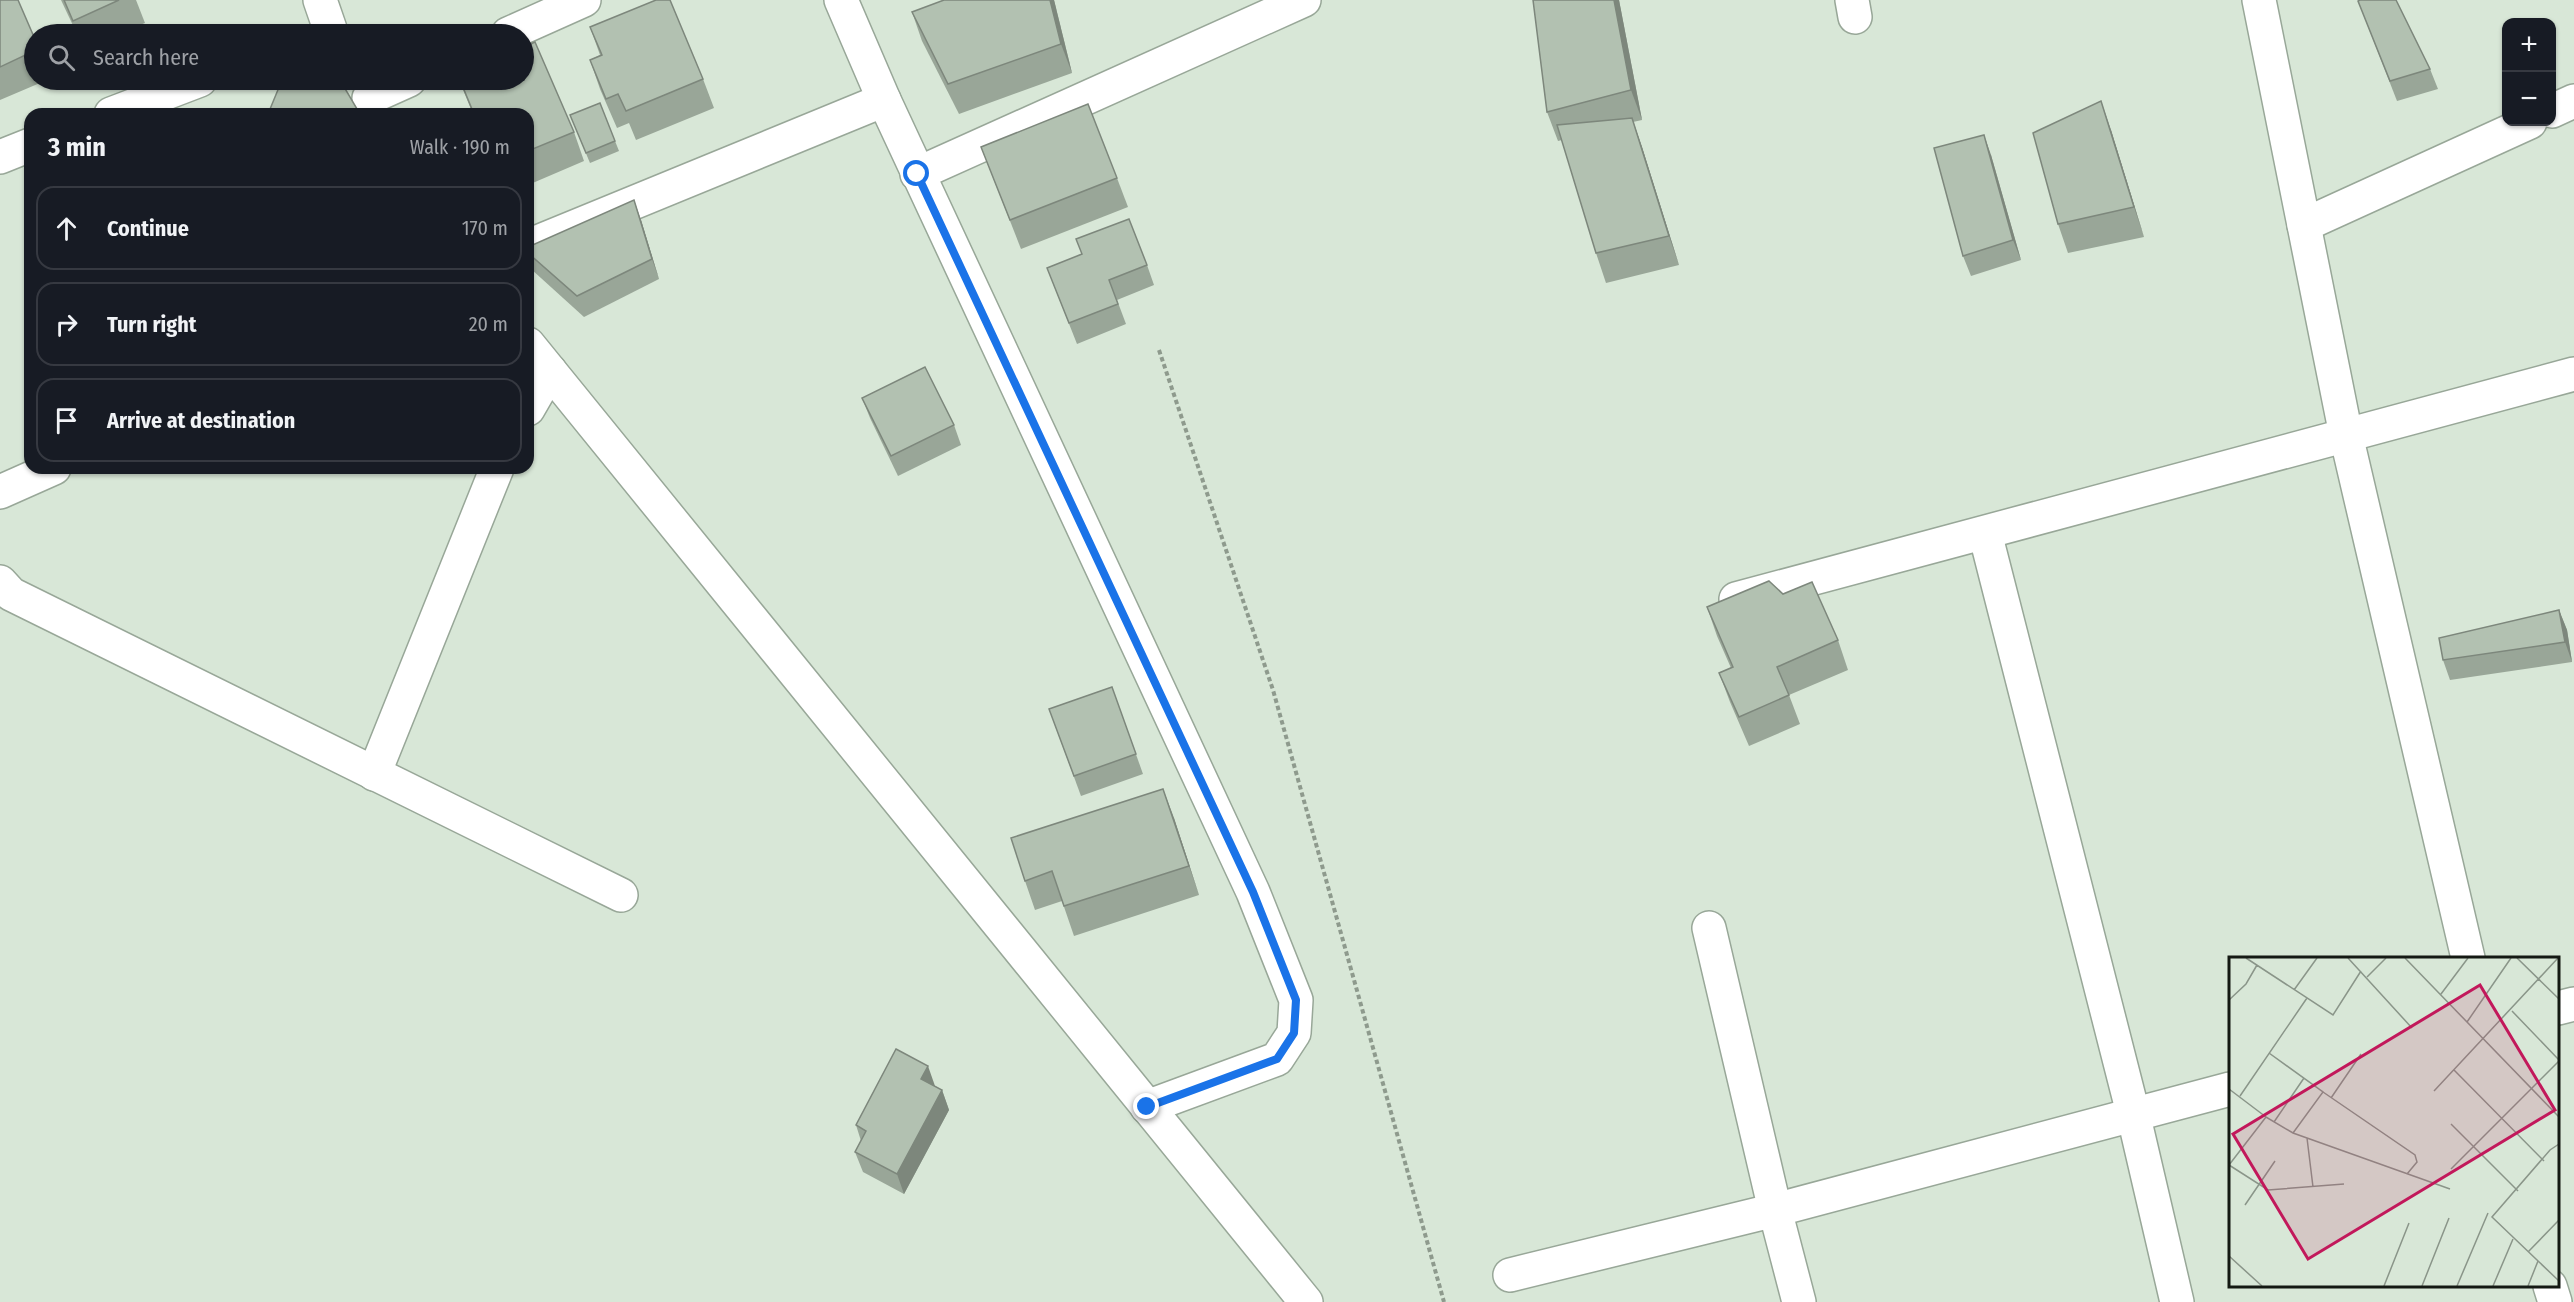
<!DOCTYPE html>
<meta charset="utf-8">
<style>
:root{--surface:#171b24;--page:#242831;--text:#f1f3f6;--muted:#9ea1a6;--line:#363941}
body{margin:0;font-family:"Fira Sans Condensed",sans-serif;background:var(--page);color:var(--text)}
.controls{position:absolute;right:18px;top:18px;display:grid;overflow:hidden;border-radius:12px;box-shadow:0 2px 4px #0004}
.controls button{width:54px;height:54px;display:grid;place-items:center;padding:0;border:0;border-bottom:2px solid var(--line);background:var(--surface);color:var(--text);font:30px sans-serif}
.stop{position:absolute;width:18px;height:18px;margin:-14px;border:4px solid #1a73e8;border-radius:50%;background:#fff}
.stop.end{background:#1a73e8;border-color:#fff;box-shadow:0 2px 6px #0008}
.list{margin:0;padding:0;list-style:none}
h2{display:flex;justify-content:space-between;align-items:center;height:78px;margin:0;padding:0 24px;font-size:26px}
h2 small{font-size:20px;font-weight:400;color:var(--muted)}
.list li{display:grid;grid-template-columns:39px 1fr auto;gap:18px;align-items:center;box-sizing:border-box;height:84px;margin:0 12px 12px;padding:0 12px;border:2px solid var(--line);border-radius:18px}
.list b{display:block;font-size:22px;white-space:nowrap}
.list em{font-size:20px;font-style:normal;color:var(--muted)}
.icon{flex:none;width:33px;height:33px;fill:none;stroke:currentColor;stroke-width:2;stroke-linecap:round;stroke-linejoin:round}
.map{position:relative;flex:none;width:2574px;height:1302px;overflow:hidden}
.search{position:absolute;background:var(--surface);box-shadow:0 2px 4px #0004;left:24px;top:24px;width:510px;height:66px;display:flex;align-items:center;gap:15px;box-sizing:border-box;padding:0 21px;border-radius:33px;color:var(--muted);font-size:22px}
.panel{position:absolute;background:var(--surface);box-shadow:0 2px 4px #0004;left:24px;top:108px;width:510px;height:366px;border-radius:18px}
.map>svg:first-child{display:block}
</style>
<div class="map">
<svg width="2574" height="1302" viewBox="0 0 2574 1302">
<rect width="100%" height="100%" fill="#d8e7d7"/>
<g fill="none" stroke-linecap="round" stroke-linejoin="round">
<g stroke="#98a798" stroke-width="36">
<g id="minor">
<polyline points="320,0 330,29"/>
<polyline points="1852,0 1855,17"/>
<polyline points="2259,0 2346,435 2468,958"/>
<polyline points="508,34 584,0"/>
<polyline points="369,98 409,80"/>
<polyline points="884,100 1253,892 1296,1000 1294,1033 1277,1059 1147,1107"/>
<polyline points="2552,111 2574,101"/>
<polyline points="111,114 200,80"/>
<polyline points="0,157 30,145"/>
<polyline points="917,174 1304,0"/>
<polyline points="2304,225 2530,122"/>
<polyline points="528,246 884,100 841,0"/>
<polyline points="528,344 1306,1302"/>
<polyline points="528,409 550,371"/>
<polyline points="0,492 54,468"/>
<polyline points="1985,533 2133,1113 2177,1302"/>
<polyline points="0,582 11,594 621,895"/>
<polyline points="1736,599 2574,374"/>
<polyline points="374,774 497,468"/>
<polyline points="1709,928 1775,1210 1799,1302"/>
<polyline points="2558,1008 2574,1004"/>
<polyline points="1510,1275 1775,1210 2230,1089"/>
<polyline points="2550,1286 2555,1302"/>
</g>
</g>
<polyline stroke="#8e9a8d" stroke-width="4" stroke-dasharray="4.5 3" stroke-linecap="butt" points="1159,350 1273,690 1444,1302"/>
<use href="#minor" stroke="#fff" stroke-width="33"/>
</g>
<g fill="#99a698">
<polygon points="0,0 34,37 34,80 47,80 0,100"/>
<polygon points="61,0 136,0 145,23 118,34 77,34"/>
<polygon points="1054,0 1072,73 959,114 922,41 912,12"/>
<polygon points="1533,0 1619,0 1642,120 1633,122 1642,147 1679,265 1606,283 1596,253 1562,140 1558,141 1547,112"/>
<polygon points="2358,1 2430,69 2438,89 2397,101"/>
<polygon points="590,27 703,79 714,108 636,140 629,123 617,128 600,89 590,60 600,55"/>
<polygon points="459,80 574,132 584,161 528,185 528,114 473,114"/>
<polygon points="570,115 615,141 619,151 590,163"/>
<polygon points="2111,130 2144,237 2068,253 2058,224"/>
<polygon points="981,147 1117,178 1128,207 1021,249"/>
<polygon points="1991,155 2021,260 1971,276 1963,256"/>
<polygon points="641,220 659,279 584,317 531,269 528,261 528,247"/>
<polygon points="1147,265 1154,285 1117,300 1126,324 1077,344 1047,268"/>
<polygon points="862,398 954,425 961,445 898,476 870,418"/>
<polygon points="1783,594 1838,640 1848,670 1789,695 1800,724 1749,746 1730,702 1719,673 1731,668 1717,636 1707,607"/>
<polygon points="2559,610 2567,630 2572,662 2450,680 2443,660"/>
<polygon points="1112,687 1143,774 1081,796 1049,709"/>
<polygon points="1174,818 1199,895 1074,936 1062,901 1035,910 1025,881"/>
<polygon points="935,1086 942,1090 949,1110 904,1194 863,1172 855,1152 861,1141 856,1125"/>
</g>
<g fill="#7d877c">
<polygon points="1050,0 1054,0 1072,73 1061,44"/>
<polygon points="1614,0 1619,0 1642,120 1631,90"/>
<polygon points="2101,101 2111,130 2144,237 2134,207"/>
<polygon points="1632,118 1642,147 1679,265 1669,236"/>
<polygon points="1984,135 1991,155 2021,260 2013,240"/>
<polygon points="634,200 641,220 659,279 652,259"/>
<polygon points="2559,610 2567,630 2572,662 2565,642"/>
<polygon points="1163,789 1174,818 1199,895 1189,866"/>
<polygon points="928,1066 935,1086 929,1099 921,1079"/>
<polygon points="942,1090 949,1110 904,1194 897,1174"/>
</g>
<g fill="#b2c1b1" stroke="#7d877c" stroke-width="1.5">
<polygon points="0,0 18,0 34,37 34,51 0,67"/>
<polygon points="64,0 119,0 73,21"/>
<polygon points="656,0 670,0 703,79 626,111 618,94 606,99 590,60 602,55 590,27"/>
<polygon points="944,0 1050,0 1061,44 948,84 912,12"/>
<polygon points="1533,0 1614,0 1631,90 1547,112"/>
<polygon points="2360,0 2396,0 2430,69 2390,81 2358,1"/>
<polygon points="535,42 574,132 528,151 528,114 474,114 460,80 524,80 524,47"/>
<polygon points="282,80 340,80 360,114 268,114"/>
<polygon points="2101,101 2134,207 2058,224 2033,133"/>
<polygon points="600,103 615,141 586,153 570,115"/>
<polygon points="1088,104 1117,178 1010,220 981,147"/>
<polygon points="1632,118 1669,236 1596,253 1557,125"/>
<polygon points="1984,135 2013,240 1963,256 1934,148"/>
<polygon points="634,200 652,259 577,296 528,253 528,247"/>
<polygon points="1129,219 1147,265 1109,280 1118,304 1069,323 1047,268 1082,254 1076,239"/>
<polygon points="925,367 954,425 891,456 862,398"/>
<polygon points="1769,581 1783,594 1812,582 1838,640 1777,667 1789,695 1739,717 1719,673 1733,667 1707,607"/>
<polygon points="2559,610 2565,642 2443,660 2439,638"/>
<polygon points="1112,687 1136,754 1074,776 1049,709"/>
<polygon points="1163,789 1189,866 1064,906 1052,871 1025,881 1011,838"/>
<polygon points="896,1049 928,1066 921,1079 942,1090 897,1174 855,1152 866,1131 856,1125"/>
</g>
<g fill="none" stroke-linecap="round" stroke-linejoin="round">
<polyline stroke="#1a73e8" stroke-width="8" points="917,174 1253,892 1296,1000 1294,1033 1277,1059 1147,1107"/>
</g>
<g transform="translate(2229 957)">
<rect width="330" height="330" fill="#d8e7d7"/>
<path fill="none" stroke="#8a9589" stroke-width="1.5" d="M17,1L104,58L132,14M119,1L183,71M176,1L330,160M288,1L330,42M138,20L157,1M65,33L88,1M212,37L239,1M0,43L17,27L28,8M283,54L330,103M238,65L282,1M40,96L94,135L64,176M225,113L315,204M0,132L37,160M205,134L329,1M94,135L186,198L188,205L178,217M11,139L78,41M102,141L132,97M45,165L75,121M222,167L289,234M78,181L84,230M330,187L321,193L263,260L330,324M0,208L37,160L64,176L221,232M0,208L39,233L115,227M222,212L330,104M16,248L46,204M299,295L330,263M0,299L33,329M155,329L180,266M193,329L220,261M228,329L259,256M264,329L284,282M299,329L309,304"/>
<path fill="#c2185b" fill-opacity="0.15" stroke="#c2185b" stroke-width="3" d="M251,28L326,153L79,302L4,177Z"/>
<rect width="330" height="330" fill="none" stroke="#141913" stroke-width="3"/>
</g>
</svg>
<div class="controls">
<button>+</button>
<button>−</button>
</div>
<div class="stop" style="left:917px;top:174px"></div>
<div class="stop end" style="left:1147px;top:1107px"></div>
<div class="search"><svg class="icon" aria-label="search" viewBox="0 0 24 24"><circle cx="10" cy="10" r="6"/><path d="M15 15l6 6"/></svg>Search here</div>
<section class="panel">
<h2>3 min<small>Walk · 190 m</small></h2>
<ul class="list">
<li><svg class="icon" aria-label="ahead" viewBox="0 0 24 24"><path d="M12 20V5M6 11l6-6 6 6"/></svg><div><b>Continue</b></div><em>170 m</em></li>
<li><svg class="icon" aria-label="right" viewBox="0 0 24 24"><path d="M7 20v-9h11M14 6l5 5-5 5"/></svg><div><b>Turn right</b></div><em>20 m</em></li>
<li><svg class="icon" aria-label="arrive" viewBox="0 0 24 24"><path d="M6 21V4h12l-3 4 3 4H6"/></svg><div><b>Arrive at destination</b></div></li>
</ul>
</section>
</div>
